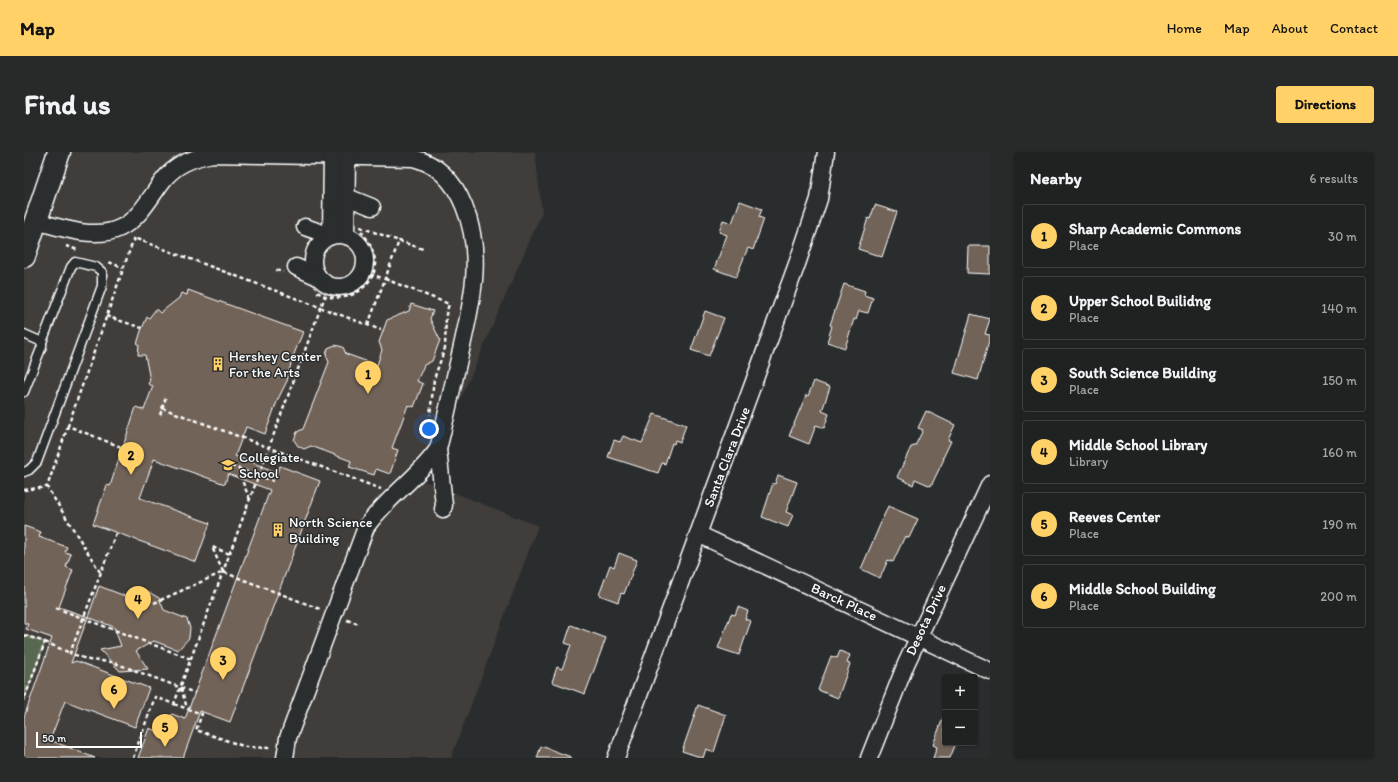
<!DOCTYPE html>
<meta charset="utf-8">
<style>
:root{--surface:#202222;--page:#282a2a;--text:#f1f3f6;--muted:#a2a4a5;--line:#3d3f40;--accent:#ffd166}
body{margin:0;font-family:Itim,sans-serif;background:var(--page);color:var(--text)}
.controls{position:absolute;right:12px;bottom:12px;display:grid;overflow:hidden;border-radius:4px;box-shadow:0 1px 3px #0004}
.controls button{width:36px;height:36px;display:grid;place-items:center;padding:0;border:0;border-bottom:1px solid var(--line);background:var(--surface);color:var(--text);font:20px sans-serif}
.scale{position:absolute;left:12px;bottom:10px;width:106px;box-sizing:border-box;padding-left:4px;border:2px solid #fff;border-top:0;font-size:11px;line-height:14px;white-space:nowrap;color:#fff;-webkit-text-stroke:3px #2a2d2e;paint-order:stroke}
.you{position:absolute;left:405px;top:277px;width:14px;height:14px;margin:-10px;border:3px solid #fff;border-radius:50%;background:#1a73e8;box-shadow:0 0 0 6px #1a73e833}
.badge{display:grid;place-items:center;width:26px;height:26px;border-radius:50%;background:var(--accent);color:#111;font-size:13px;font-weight:700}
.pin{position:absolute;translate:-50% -33px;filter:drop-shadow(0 1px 2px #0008)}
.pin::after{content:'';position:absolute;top:21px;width:14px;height:12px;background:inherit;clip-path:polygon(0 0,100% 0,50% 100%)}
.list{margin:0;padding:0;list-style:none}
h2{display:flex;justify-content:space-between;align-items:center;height:52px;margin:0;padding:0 16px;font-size:17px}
h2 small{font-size:13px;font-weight:400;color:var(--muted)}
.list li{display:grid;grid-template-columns:26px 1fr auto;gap:12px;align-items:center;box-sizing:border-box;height:64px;margin:0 8px 8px;padding:0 8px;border:1px solid var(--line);border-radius:4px}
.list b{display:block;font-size:15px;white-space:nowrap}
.list p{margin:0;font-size:13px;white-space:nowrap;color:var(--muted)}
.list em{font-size:13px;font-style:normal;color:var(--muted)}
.map{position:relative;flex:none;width:966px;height:606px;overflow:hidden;border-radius:4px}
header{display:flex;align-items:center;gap:24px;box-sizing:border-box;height:56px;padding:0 20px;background:var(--accent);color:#111}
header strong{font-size:19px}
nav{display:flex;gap:22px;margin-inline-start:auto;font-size:14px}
.intro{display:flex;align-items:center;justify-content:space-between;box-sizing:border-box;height:96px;padding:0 24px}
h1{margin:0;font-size:28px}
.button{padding:10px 18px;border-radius:4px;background:var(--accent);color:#111;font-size:14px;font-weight:700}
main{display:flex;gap:24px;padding:0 24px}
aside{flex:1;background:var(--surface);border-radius:4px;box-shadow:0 1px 3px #0004}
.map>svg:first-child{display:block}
</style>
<header>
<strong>Map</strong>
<nav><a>Home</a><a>Map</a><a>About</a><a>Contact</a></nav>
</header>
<div class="intro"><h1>Find us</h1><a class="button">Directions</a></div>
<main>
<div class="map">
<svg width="966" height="606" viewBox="0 0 966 606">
<rect width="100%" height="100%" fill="#2a2d2e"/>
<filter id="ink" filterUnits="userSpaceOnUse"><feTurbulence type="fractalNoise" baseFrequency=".025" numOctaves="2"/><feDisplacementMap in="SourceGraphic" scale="8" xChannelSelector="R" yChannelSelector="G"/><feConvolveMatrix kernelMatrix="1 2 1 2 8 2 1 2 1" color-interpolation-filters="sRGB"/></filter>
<g filter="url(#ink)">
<polygon fill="#403e3b" points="42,0 511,0 518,60 401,329 514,374 427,606 0,606 0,115"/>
<polygon fill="#596851" stroke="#acb4a8" points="0,483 21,490 0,549"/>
<g fill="#726459" stroke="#fff">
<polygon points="716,49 738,57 735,65 740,67 729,98 724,96 712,125 690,117 703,83 695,80 699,68 708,71"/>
<polygon points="851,53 873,60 858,105 834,97 844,66 846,67"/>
<polygon points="944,94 966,94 966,122 943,121"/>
<polygon points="820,132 841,139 840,143 849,146 844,161 835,159 832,168 830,167 821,196 803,190 808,174 806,173"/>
<polygon points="164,138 279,180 268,207 263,229 254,247 241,282 222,275 211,304 253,320 256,314 296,329 206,570 176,559 159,606 114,606 125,576 141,582 148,562 161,567 246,338 204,322 201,332 130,307 116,346 186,371 172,410 69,372 83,333 86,334 112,255 120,258 129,234 124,232 126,228 121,203 114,203 115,192 113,192 117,179 123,165 125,166 132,157 136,161 155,146 157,141 163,143"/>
<polygon points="387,152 409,159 406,167 416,188 408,209 400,213 393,229 399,232 390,255 384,253 368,296 374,298 366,322 352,317 350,323 325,315 327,309 287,294 280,297 274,294 270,288 273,280 279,277 305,210 302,203 304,196 311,193 319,195 322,202 353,213 358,198 355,190 363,168 385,159"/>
<polygon points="681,159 700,166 685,204 667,198"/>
<polygon points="947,162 966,167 961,182 966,183 966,185 954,228 930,221"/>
<polygon points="790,229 806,235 798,259 805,262 800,276 792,273 785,292 765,284 782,243 784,244"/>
<polygon points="902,259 931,273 924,288 927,289 919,306 920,307 907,334 891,327 889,333 873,325 887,295 891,294 899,278 894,276"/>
<polygon points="630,262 662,273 656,290 651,288 650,292 648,291 641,312 638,311 634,321 584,305 590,288 596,290 599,284 618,291"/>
<polygon points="754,323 773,330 762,360 769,363 764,375 738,365 749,331 751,332"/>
<polygon points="864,354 894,367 885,386 881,384 869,410 864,408 856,426 837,417"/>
<polygon points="0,374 17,380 15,385 43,395 41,400 47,402 42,415 49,418 35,455 64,465 75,434 101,444 112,439 123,439 135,446 140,458 163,467 166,476 165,486 154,498 130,489 112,499 124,517 96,519 76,498 97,494 90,475 64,465 47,511 52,509 125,536 111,575 41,549 26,588 71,606 0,606 0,565 28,486 2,477 4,472 0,471"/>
<polygon points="595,401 613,408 600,442 597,441 594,450 575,443 586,413 590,415"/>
<polygon points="714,455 724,459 721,467 727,469 715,503 694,496 707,462 711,463"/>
<polygon points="547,473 582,486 561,542 528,530 533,515 538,517 547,493 541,491"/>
<polygon points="816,499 826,503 823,511 826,512 814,546 794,538 807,504 813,506"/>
<polygon points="674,553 702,563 690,600 682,597 679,606 658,599"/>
<polygon points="920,563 921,591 932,591 926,606 909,606 913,595 909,593"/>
<polygon points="517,594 547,605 547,606 513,606"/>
</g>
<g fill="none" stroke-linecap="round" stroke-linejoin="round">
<g stroke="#fff" stroke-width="11">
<g id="lane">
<polyline points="0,182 18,190 18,194 0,240"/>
<polyline points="0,320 5,318 13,310 78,134 78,120 72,115 51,110 47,115 18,190"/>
</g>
</g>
<g stroke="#fff" stroke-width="19">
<g id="street">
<polyline points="323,45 348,55"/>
<path d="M12,69C36,76 72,88 96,76C117,66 127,43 141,26C153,12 171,5 189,2L389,6C440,18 454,82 450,128C447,159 439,189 432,220C426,245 421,271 414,297C394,326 362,346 342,375L264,586L261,606"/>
<polyline points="281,75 307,84 308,3"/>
<circle cx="315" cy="109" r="26"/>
<polyline points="322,84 323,3"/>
<polyline points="272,115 294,125"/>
<polyline points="414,297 420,353 419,357"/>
<polyline points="674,382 966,519"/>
<polyline points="592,606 773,112 795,47 802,0"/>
<polyline points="845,606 882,512 966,332"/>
</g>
</g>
<g stroke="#fff" stroke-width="25">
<polyline id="secondary" points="0,104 35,0"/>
</g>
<g stroke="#fff" stroke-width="2.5" stroke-dasharray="4 3" stroke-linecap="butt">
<polyline points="336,75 375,89"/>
<path d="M337,79C347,91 355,108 349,123"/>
<polyline points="42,94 54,98"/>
<polyline points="85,110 99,116"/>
<polyline points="252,118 259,120"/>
<polyline points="293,140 301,144"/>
<polyline points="82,164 118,176"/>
<polyline points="344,173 361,127 425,152 422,162 421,196 410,227 406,263"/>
<polyline points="138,256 357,337"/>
<polyline points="136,263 142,245"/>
<polyline points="44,274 23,335 76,420"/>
<polyline points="97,295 44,274 110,86 357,178"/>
<polyline points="207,314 249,329"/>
<polyline points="216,317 215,321 226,348"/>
<polyline points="0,338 23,335"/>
<polyline points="92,381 46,501 65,508 88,510 171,541"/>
<polyline points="199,420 188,395 206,402"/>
<polyline points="130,451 199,420 296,457"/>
<polyline points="32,456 167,507"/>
<polyline points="323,468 335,472"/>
<polyline points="0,483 21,490 0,548"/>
<polyline points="21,490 46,501"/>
<polyline points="157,536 163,556"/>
<polyline points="150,552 178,562 172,578 222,595 248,596"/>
<path d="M109,606L131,545L150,552L301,144C322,149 338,142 349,123L361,127L375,89L399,97"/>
</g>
<use href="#lane" stroke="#2a2d2e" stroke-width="8"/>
<use href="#street" stroke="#2a2d2e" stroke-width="16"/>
<use href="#secondary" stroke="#2a2d2e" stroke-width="22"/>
</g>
</g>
<defs>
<g id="building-bare" transform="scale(1.08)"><path d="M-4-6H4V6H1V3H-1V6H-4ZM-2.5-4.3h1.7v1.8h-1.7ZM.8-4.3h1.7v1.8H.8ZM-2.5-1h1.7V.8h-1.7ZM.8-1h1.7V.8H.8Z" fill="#ffd166" stroke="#2a2d2e" stroke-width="2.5" paint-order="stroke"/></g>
<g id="school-bare" transform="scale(1.08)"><path d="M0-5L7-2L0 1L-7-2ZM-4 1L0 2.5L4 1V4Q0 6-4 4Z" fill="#ffd166" stroke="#2a2d2e" stroke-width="2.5" paint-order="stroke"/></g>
</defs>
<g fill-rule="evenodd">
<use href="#building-bare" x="194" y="212"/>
<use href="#school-bare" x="204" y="313"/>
<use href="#building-bare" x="254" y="378"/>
</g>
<g text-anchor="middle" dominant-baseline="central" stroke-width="3" stroke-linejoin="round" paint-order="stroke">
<g font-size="14" fill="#fff" stroke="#2a2d2e" text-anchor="start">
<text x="205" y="204">Hershey Center<tspan x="205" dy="16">For the Arts</tspan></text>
<text x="215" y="305">Collegiate<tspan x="215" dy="16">School</tspan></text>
<text x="265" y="370">North Science<tspan x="265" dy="16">Building</tspan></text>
</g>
<g font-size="14" fill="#fff" stroke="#2a2d2e">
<text transform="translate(703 305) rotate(-69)">Santa Clara Drive</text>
<text transform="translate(820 450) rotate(25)">Barck Place</text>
<text transform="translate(902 468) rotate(-65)">Desota Drive</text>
</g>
</g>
</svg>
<div class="controls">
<button>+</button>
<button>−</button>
</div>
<div class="scale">50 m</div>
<div class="you"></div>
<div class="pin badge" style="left:344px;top:242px">1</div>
<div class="pin badge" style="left:107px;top:323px">2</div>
<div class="pin badge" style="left:199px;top:528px">3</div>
<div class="pin badge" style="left:114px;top:467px">4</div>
<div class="pin badge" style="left:141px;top:595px">5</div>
<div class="pin badge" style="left:90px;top:557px">6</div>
</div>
<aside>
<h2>Nearby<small>6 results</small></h2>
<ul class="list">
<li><span class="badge">1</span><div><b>Sharp Academic Commons</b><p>Place</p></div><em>30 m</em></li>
<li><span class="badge">2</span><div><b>Upper School Builidng</b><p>Place</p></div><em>140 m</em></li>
<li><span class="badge">3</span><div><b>South Science Building</b><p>Place</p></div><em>150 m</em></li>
<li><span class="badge">4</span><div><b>Middle School Library</b><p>Library</p></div><em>160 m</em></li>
<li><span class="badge">5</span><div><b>Reeves Center</b><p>Place</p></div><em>190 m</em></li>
<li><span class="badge">6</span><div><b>Middle School Building</b><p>Place</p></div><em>200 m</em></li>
</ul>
</aside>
</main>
